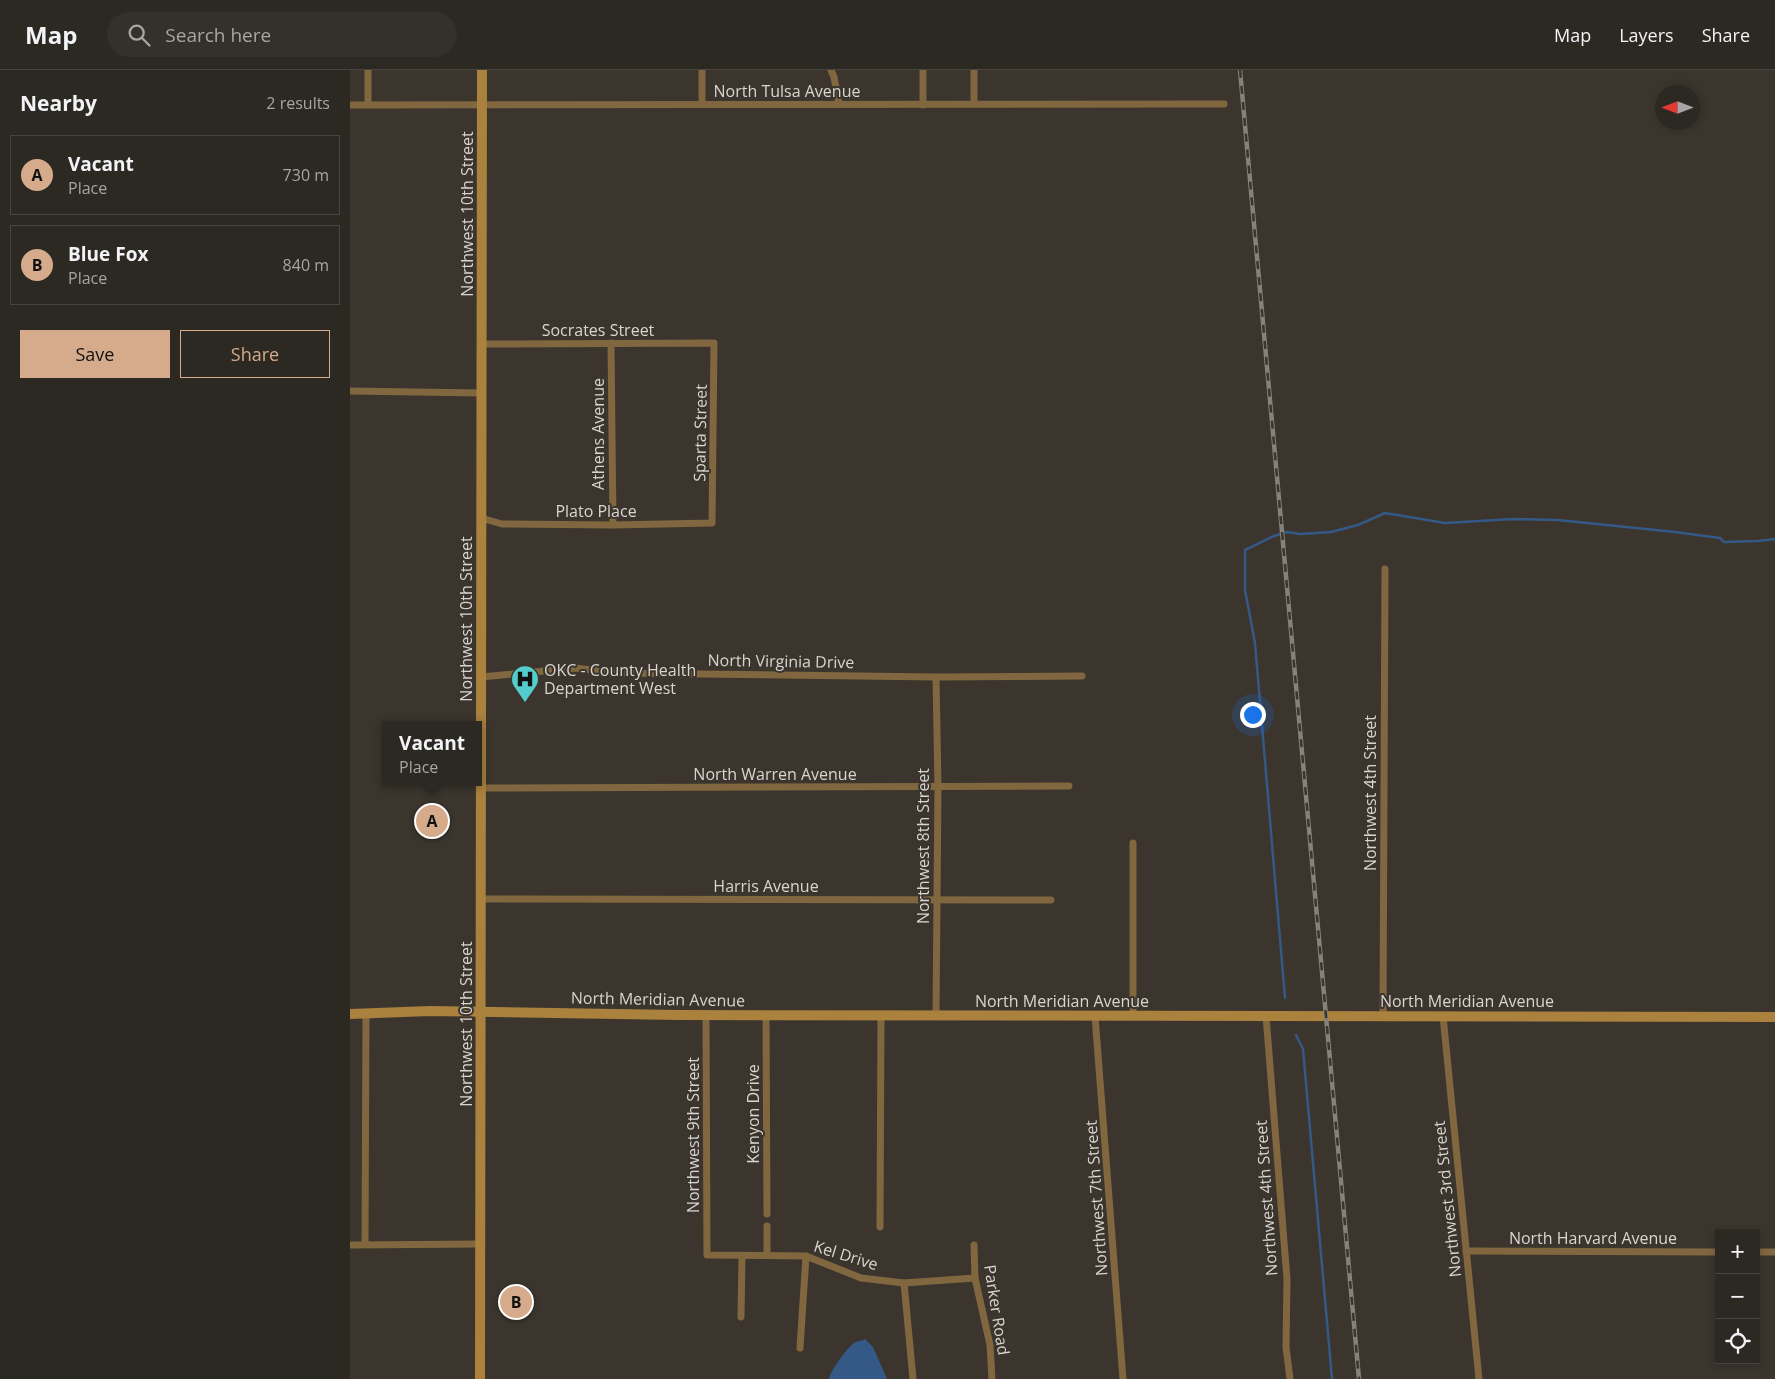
<!DOCTYPE html>
<meta charset="utf-8">
<style>
:root{--surface:#2c2822;--page:#34302a;--text:#f1f3f6;--muted:#a6a6a5;--line:#484440;--accent:#d6ab8b}
body{margin:0;font-family:"Open Sans",sans-serif;background:var(--page);color:var(--text)}
.controls{position:absolute;right:15px;bottom:15px;display:grid;overflow:hidden;border-radius:0px;box-shadow:0 2px 8px #0003}
.controls button{width:45px;height:45px;display:grid;place-items:center;padding:0;border:0;border-bottom:1px solid var(--line);background:var(--surface);color:var(--text);font:25px sans-serif}
.compass{position:absolute;left:1305px;top:15px;width:45px;height:45px;border-radius:50%;background:var(--surface);box-shadow:0 2px 8px #0003;rotate:270deg}
.you{position:absolute;left:902px;top:644px;width:18px;height:18px;margin:-12px;border:4px solid #fff;border-radius:50%;background:#1a73e8;box-shadow:0 0 0 8px #1a73e833}
.badge{display:grid;place-items:center;width:32px;height:32px;border-radius:50%;background:var(--accent);color:#111;font-size:16px;font-weight:700}
.pin{position:absolute;translate:-50% -50%;border:2px solid #fff;box-shadow:0 1px 5px #0006}
.popup{position:absolute;left:32px;top:651px;width:100px;height:65px;box-sizing:border-box;display:grid;place-content:center;border-radius:0px;background:var(--surface);filter:drop-shadow(0 1px 4px #0005);font-size:16px;white-space:nowrap;color:var(--muted)}
.popup b{font-size:19px;color:var(--text)}
.popup::after{content:'';position:absolute;left:50%;top:100%;margin-left:-10px;border:10px solid transparent;border-top-color:var(--surface)}
.list{margin:0;padding:0;list-style:none}
h2{display:flex;justify-content:space-between;align-items:center;height:65px;margin:0;padding:0 20px;font-size:21px}
h2 small{font-size:16px;font-weight:400;color:var(--muted)}
.list li{display:grid;grid-template-columns:32px 1fr auto;gap:15px;align-items:center;box-sizing:border-box;height:80px;margin:0 10px 10px;padding:0 10px;border:1px solid var(--line);border-radius:0px}
.list b{display:block;font-size:19px;white-space:nowrap}
.list p{margin:0;font-size:16px;white-space:nowrap;color:var(--muted)}
.list em{font-size:16px;font-style:normal;color:var(--muted)}
.actions{display:flex;gap:10px;padding:15px 20px}
.actions a{flex:1;padding:11px 0;border:1px solid var(--accent);border-radius:0px;text-align:center;font-size:18px;color:var(--accent)}
.actions .main{background:var(--accent);color:#111}
.icon{flex:none;width:28px;height:28px;fill:none;stroke:currentColor;stroke-width:2;stroke-linecap:round;stroke-linejoin:round}
.map{position:relative;flex:none;width:1425px;height:1309px;overflow:hidden}
header{display:flex;align-items:center;gap:30px;box-sizing:border-box;height:70px;padding:0 25px;background:var(--surface);border-bottom:1px solid var(--line)}
header strong{font-size:24px}
nav{display:flex;gap:28px;margin-inline-start:auto;font-size:18px}
.search{width:350px;height:45px;background:var(--page);display:flex;align-items:center;gap:12px;box-sizing:border-box;padding:0 18px;border-radius:28px;color:var(--muted);font-size:19px}
main{display:flex}
aside{flex:1;background:var(--surface)}
.map>svg:first-child{display:block}
</style>
<header>
<strong>Map</strong>
<div class="search"><svg class="icon" aria-label="search" viewBox="0 0 24 24"><circle cx="10" cy="10" r="6"/><path d="M15 15l6 6"/></svg>Search here</div>
<nav><a>Map</a><a>Layers</a><a>Share</a></nav>
</header>
<main>
<aside>
<h2>Nearby<small>2 results</small></h2>
<ul class="list">
<li><span class="badge">A</span><div><b>Vacant</b><p>Place</p></div><em>730 m</em></li>
<li><span class="badge">B</span><div><b>Blue Fox</b><p>Place</p></div><em>840 m</em></li>
</ul>
<div class="actions"><a class="main">Save</a><a>Share</a></div>
</aside>
<div class="map">
<svg width="1425" height="1309" viewBox="0 0 1425 1309">
<rect width="100%" height="100%" fill="#3b352e"/>
<path fill="#345986" d="M515,1269L523,1277L537,1309H479C480,1301 497,1278 504,1273C507,1271 512,1271 515,1269Z"/>
<g fill="none" stroke-linecap="round" stroke-linejoin="round">
<g stroke="#345986" stroke-width="2.5">
<polyline points="935,928 905,573 895,520 895,480 924,466 937,462 950,464 981,462 1008,455 1035,443 1095,453 1163,449 1208,450 1325,462 1370,468 1374,472 1408,471 1425,469"/>
<polyline points="946,965 953,979 982,1309"/>
</g>
<g stroke="#81673f" stroke-width="7">
<polyline points="481,0 484,7 489,34"/>
<polyline points="624,0 624,34"/>
<polyline points="352,34 352,0"/>
<polyline points="0,35 874,34"/>
<polyline points="18,35 18,0"/>
<polyline points="573,35 573,0"/>
<polyline points="261,273 263,455"/>
<polyline points="0,321 131,323"/>
<polyline points="131,448 152,454 263,455 362,453 364,273 132,274"/>
<polyline points="131,607 226,598 264,603 586,607 732,606"/>
<polyline points="586,607 588,717 586,945"/>
<polyline points="131,718 719,716"/>
<polyline points="783,773 783,946"/>
<polyline points="131,829 701,830"/>
<polyline points="356,945 357,1185 456,1186 511,1208 554,1213 625,1208"/>
<polyline points="416,945 417,1144"/>
<polyline points="745,946 773,1309"/>
<polyline points="916,946 937,1209 936,1277 940,1309"/>
<polyline points="1033,946 1035,499"/>
<polyline points="1093,946 1129,1309"/>
<polyline points="417,1156 417,1185"/>
<polyline points="530,1157 531,945"/>
<polyline points="15,1174 16,943"/>
<polyline points="0,1175 131,1174"/>
<polyline points="624,1175 625,1208 640,1275 642,1309"/>
<polyline points="1116,1181 1369,1182"/>
<polyline points="1406,1182 1425,1182"/>
<polyline points="554,1213 563,1309"/>
<polyline points="391,1247 392,1186"/>
<polyline points="450,1278 456,1186"/>
</g>
<g stroke="#aa813d" stroke-width="10">
<polyline points="0,944 80,941 328,945 1425,947"/>
<polyline points="130,1309 132,0"/>
</g>
<g stroke="#86817b" stroke-width="4.5">
<polyline id="rail" points="890,0 1009,1309"/>
</g>
<use href="#rail" stroke="#3b352e" stroke-width="2.5" stroke-dasharray="8" stroke-linecap="butt"/>
</g>
<defs>
<g id="hospital-pin" transform="scale(1.4375)"><path d="M0 17L-7.5 6A9.5 9.5 0 1 1 7.5 6Z" fill="#53cdcb" stroke="#3b352e"/><path d="M-5-5h3v3.5h4V-5h3V5h-3V1.5h-4V5h-3Z" fill="#111"/></g>
</defs>
<g fill-rule="evenodd">
<use href="#hospital-pin" x="175" y="609"/>
</g>
<g text-anchor="middle" dominant-baseline="central" stroke-width="4" stroke-linejoin="round" paint-order="stroke">
<g font-size="16" fill="#d8d5d0" stroke="#3b352e">
<text x="437" y="21">North Tulsa Avenue</text>
<text transform="translate(117 144) rotate(-90)">Northwest 10th Street</text>
<text x="248" y="260">Socrates Street</text>
<text transform="translate(350 363) rotate(-89)">Sparta Street</text>
<text transform="translate(248 364) rotate(-90)">Athens Avenue</text>
<text x="246" y="441">Plato Place</text>
<text transform="translate(116 549) rotate(-90)">Northwest 10th Street</text>
<text transform="translate(431 591) rotate(1)">North Virginia Drive</text>
<text x="425" y="704">North Warren Avenue</text>
<text transform="translate(1020 723) rotate(-90)">Northwest 4th Street</text>
<text transform="translate(573 776) rotate(-90)">Northwest 8th Street</text>
<text x="416" y="816">Harris Avenue</text>
<text transform="translate(308 929) rotate(1)">North Meridian Avenue</text>
<text x="712" y="931">North Meridian Avenue</text>
<text x="1117" y="931">North Meridian Avenue</text>
<text transform="translate(116 954) rotate(-90)">Northwest 10th Street</text>
<text transform="translate(403 1044) rotate(-90)">Kenyon Drive</text>
<text transform="translate(343 1065) rotate(-90)">Northwest 9th Street</text>
<text transform="translate(746 1128) rotate(-94)">Northwest 7th Street</text>
<text transform="translate(916 1128) rotate(-94)">Northwest 4th Street</text>
<text transform="translate(1097 1129) rotate(-96)">Northwest 3rd Street</text>
<text x="1243" y="1168">North Harvard Avenue</text>
<text transform="translate(496 1185) rotate(17)">Kel Drive</text>
<text transform="translate(647 1240) rotate(81)">Parker Road</text>
</g>
<g font-size="16" fill="#d8d5d0" stroke="#3b352e" text-anchor="start">
<text x="194" y="600">OKC - County Health<tspan x="194" dy="18">Department West</tspan></text>
</g>
</g>
</svg>
<div class="controls">
<button>+</button>
<button>−</button>
<button><svg class="icon" aria-label="locate" viewBox="0 0 24 24"><circle cx="12" cy="12" r="6"/><path d="M12 2v4M12 18v4M2 12h4M18 12h4"/></svg></button>
</div>
<svg class="compass" viewBox="-18 -18 36 36"><path d="M0-13l5 13h-10z" fill="#e53935"/><path d="M0 13l5-13h-10z" fill="#a6a6a5"/></svg>
<div class="you"></div>
<div class="pin badge" style="left:82px;top:751px">A</div>
<div class="popup"><b>Vacant</b>Place</div>
<div class="pin badge" style="left:166px;top:1232px">B</div>
</div>
</main>
